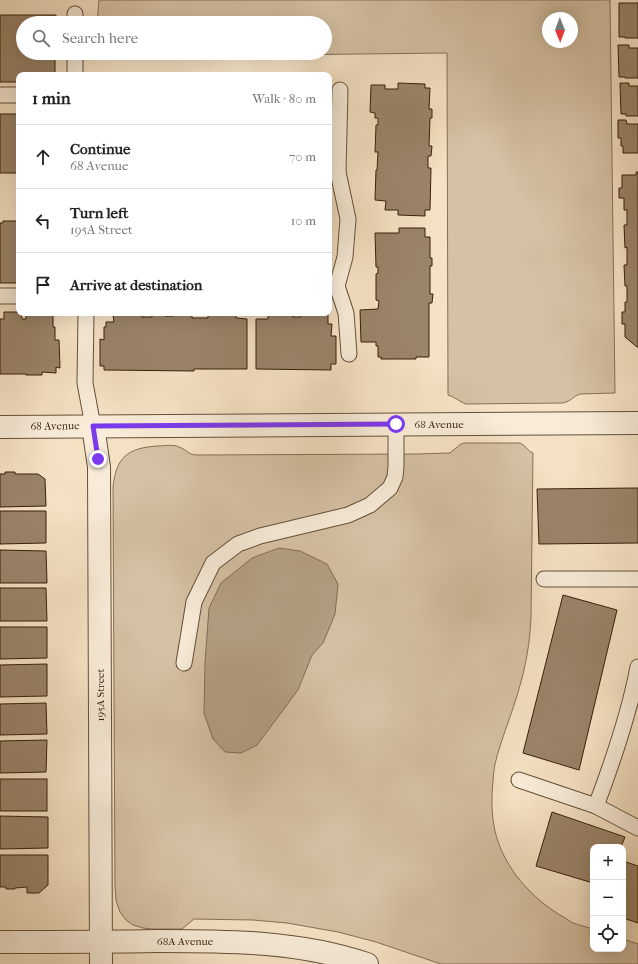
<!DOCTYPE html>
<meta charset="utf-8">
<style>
:root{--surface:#fff;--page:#f2f2f2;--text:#222;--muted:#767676;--line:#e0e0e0}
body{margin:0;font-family:"IM FELL French Canon",serif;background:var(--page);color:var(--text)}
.controls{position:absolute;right:12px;bottom:12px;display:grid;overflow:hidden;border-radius:8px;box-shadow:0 4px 16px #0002}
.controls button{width:36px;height:36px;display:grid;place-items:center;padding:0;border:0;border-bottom:1px solid var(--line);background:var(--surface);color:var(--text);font:20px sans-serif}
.compass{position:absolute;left:542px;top:12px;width:36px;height:36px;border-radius:50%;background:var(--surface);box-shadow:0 4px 16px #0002;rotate:179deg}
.stop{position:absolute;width:12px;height:12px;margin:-9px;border:3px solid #7c3aed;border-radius:50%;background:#fff}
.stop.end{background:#7c3aed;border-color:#fff;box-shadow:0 1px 4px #0008}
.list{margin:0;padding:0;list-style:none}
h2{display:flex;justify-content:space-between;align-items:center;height:52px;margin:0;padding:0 16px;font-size:17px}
h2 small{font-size:13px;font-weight:400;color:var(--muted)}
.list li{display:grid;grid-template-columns:26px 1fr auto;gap:12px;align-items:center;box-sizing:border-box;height:64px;padding:0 16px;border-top:1px solid var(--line)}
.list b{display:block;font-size:15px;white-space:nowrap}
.list p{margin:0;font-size:13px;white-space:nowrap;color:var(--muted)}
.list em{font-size:13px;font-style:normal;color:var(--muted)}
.icon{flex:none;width:22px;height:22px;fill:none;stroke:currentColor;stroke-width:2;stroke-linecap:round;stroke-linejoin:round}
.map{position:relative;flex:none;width:638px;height:964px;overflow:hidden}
.search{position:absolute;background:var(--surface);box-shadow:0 4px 16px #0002;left:16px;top:16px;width:316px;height:44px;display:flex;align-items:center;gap:10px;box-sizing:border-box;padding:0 14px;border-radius:22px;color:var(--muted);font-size:15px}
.panel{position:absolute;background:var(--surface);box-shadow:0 4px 16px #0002;left:16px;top:72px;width:316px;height:244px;border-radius:8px}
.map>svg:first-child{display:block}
</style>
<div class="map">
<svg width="638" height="964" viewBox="0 0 638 964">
<rect width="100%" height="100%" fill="#f5e2c4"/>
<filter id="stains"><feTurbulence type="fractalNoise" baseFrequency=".005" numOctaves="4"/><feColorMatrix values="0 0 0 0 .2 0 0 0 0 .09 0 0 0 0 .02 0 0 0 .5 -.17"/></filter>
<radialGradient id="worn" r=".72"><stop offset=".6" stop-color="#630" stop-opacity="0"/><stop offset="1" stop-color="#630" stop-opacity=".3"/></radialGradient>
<g fill="#d5c1a4" stroke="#867056" fill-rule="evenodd">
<path d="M99,0H610L615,393L580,394C573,396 572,401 563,403L466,404C460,402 455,397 448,395L447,53L96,57V53H325V23H97ZM548,18H572V42H548Z"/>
<path d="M464,443H520C526,445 527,451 533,453L531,617C530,642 526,665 519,689C512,714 501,739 495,764C493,774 493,784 492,794C491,826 497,848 515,874C528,891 542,904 560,915C564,917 568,920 573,923C579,925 586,927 593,929V949H623V939L638,944V964H441L376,942L338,932L287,923L253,920L194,919L182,929H152L143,928L133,925L126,920L120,912L116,900L115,886L113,487C116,457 128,448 157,446C164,446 173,444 179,447C188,450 187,455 198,455L416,454L450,453L461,444Z"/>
</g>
<polygon fill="#b4a084" stroke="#826c53" points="279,548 300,551 327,564 338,584 335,614 323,643 312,655 298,690 257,745 241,753 225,752 213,739 204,713 205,663 209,608 221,583 252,558"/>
<g fill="#9a846a" stroke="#371f09">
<polygon points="619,3 638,3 638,38 625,38 625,37 619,37"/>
<polygon points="0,15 56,15 56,23 23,23 23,53 55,53 55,75 19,75 19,82 0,82"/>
<polygon points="618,45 629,45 629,48 638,48 638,78 625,78 625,77 619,77"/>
<polygon points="398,83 425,84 425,88 430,88 429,109 432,109 432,118 430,118 429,146 432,146 431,156 428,156 428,168 431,168 430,210 425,210 425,216 398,215 398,210 385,210 386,201 375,200 376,170 377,170 378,152 375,152 376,125 378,125 378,118 375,118 375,113 370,112 371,85 385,85 385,89 398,89"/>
<polygon points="620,83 629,83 629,86 638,86 638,116 626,116 626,114 621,114"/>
<rect x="0" y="114" width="19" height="59"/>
<polygon points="618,120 626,120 627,124 638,124 638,153 623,153 623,146 621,146 621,138 618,138"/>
<polygon points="636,172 638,172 638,347 637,347 625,337 625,324 622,324 622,312 625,312 625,302 627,302 627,286 625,286 624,265 627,265 627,247 625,248 624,225 627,225 627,210 624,210 624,198 619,198 619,188 622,188 622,175 636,175"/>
<polygon points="3,221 18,221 18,223 19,223 19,281 17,281 17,283 0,283 0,223 3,223"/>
<polygon points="399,228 425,228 425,237 430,237 430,258 432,258 432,266 430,266 430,294 433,294 432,303 429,303 429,357 416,357 416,359 381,359 381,357 378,357 378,346 376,346 376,342 361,342 360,310 378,309 379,301 376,300 376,274 378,273 378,267 376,267 375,233 399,233"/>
<polygon points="4,312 19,312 19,313 21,313 22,319 26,319 26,313 53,313 53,327 55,327 55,340 59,340 60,368 56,367 56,373 42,372 42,375 26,375 26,374 0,374 0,319 4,319"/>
<polygon points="131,313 143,313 142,317 152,317 152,313 165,313 165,316 174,316 174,313 192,313 192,318 208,318 208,313 233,313 233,315 236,315 236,318 247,319 247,369 194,369 194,371 104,370 104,366 100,366 100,339 104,340 104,327 106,327 106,322 114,322 113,315 131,315"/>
<polygon points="268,313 293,313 293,317 301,317 301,313 328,313 328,324 332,324 331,336 336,336 336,364 331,364 331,370 256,369 256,319 268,319"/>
<polygon points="5,472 15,472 15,474 38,474 45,479 46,506 0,507 0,474 5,474"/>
<polygon points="638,488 638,543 539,544 537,489"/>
<polygon points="0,511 46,511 46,543 0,544"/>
<polygon points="0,550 46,551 47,583 0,583"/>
<polygon points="0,588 46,588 47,621 0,621"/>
<polygon points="563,595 617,610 579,770 523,753"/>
<polygon points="0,627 47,627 47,658 0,659"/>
<polygon points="47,664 47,696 0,697 0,665"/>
<polygon points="46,703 47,734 0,735 0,704"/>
<polygon points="47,740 46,772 0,773 0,741"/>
<rect x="0" y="779" width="47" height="32"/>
<polygon points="552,812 625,837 621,847 593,847 593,883 536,866"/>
<polygon points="0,816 48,817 48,848 0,849"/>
<polygon points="0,855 48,855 48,885 39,893 27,893 27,887 15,888 15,889 6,889 6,887 0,887"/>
<polygon points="623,861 638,866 638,923 623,918"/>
</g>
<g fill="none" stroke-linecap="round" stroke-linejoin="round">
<g stroke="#665038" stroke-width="17">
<g id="service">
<polyline points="75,14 75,23"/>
<polyline points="75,53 75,75"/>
<polyline points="0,95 19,95"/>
<polyline points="329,165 338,172 348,219 345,257 337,286 329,286"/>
<polyline points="338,172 340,90"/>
<polyline points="337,286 346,313 349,354"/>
<polyline points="0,296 19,296"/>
<polyline points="86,313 85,383 93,426"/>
<polyline points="544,579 638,579"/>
<polyline points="184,663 194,602 213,563 238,544 260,536 348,515 370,505 390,488 395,477 396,467 396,424"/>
<path d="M638,667C629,715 613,761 596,806L638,828"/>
<polyline points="519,780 596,806"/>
</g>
</g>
<g stroke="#665038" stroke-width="24">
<g id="minor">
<polyline points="93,426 99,467 101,964"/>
<path d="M0,942C53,942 105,942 158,941C229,941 299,941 367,964"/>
</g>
</g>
<g stroke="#665038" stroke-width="24">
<polyline id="tertiary" points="0,427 638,423"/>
</g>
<use href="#service" stroke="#f8ecd9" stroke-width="15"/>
<use href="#minor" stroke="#f8ecd9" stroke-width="22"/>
<use href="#tertiary" stroke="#f8ecd9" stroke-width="22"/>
</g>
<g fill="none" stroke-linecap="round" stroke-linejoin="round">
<polyline stroke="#7c3aed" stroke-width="5" points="98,459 93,426 396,424"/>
</g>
<g text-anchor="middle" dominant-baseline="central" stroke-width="3.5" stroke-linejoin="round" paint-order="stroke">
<g font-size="11" fill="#371f09" stroke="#f8ecd9">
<text x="439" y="424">68 Avenue</text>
<text transform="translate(55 426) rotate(-1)">68 Avenue</text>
<text transform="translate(100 695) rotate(-90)">195A Street</text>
<text x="185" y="941">68A Avenue</text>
</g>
</g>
<rect width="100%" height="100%" filter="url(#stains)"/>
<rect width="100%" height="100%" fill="url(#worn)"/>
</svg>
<div class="controls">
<button>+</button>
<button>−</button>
<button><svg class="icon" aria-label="locate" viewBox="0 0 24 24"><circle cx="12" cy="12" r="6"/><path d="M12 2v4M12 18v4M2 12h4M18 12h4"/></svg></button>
</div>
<svg class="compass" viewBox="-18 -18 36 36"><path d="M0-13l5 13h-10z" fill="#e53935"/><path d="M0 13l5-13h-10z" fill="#767676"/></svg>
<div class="stop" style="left:396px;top:424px"></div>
<div class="stop end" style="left:98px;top:459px"></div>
<div class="search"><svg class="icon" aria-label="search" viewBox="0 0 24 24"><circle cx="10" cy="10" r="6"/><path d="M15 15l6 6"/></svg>Search here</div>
<section class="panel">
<h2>1 min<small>Walk · 80 m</small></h2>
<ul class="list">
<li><svg class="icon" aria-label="ahead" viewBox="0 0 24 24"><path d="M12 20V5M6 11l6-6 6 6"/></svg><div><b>Continue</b><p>68 Avenue</p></div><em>70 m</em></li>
<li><svg class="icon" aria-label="left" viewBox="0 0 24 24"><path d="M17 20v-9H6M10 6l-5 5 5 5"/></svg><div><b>Turn left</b><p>195A Street</p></div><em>10 m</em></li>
<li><svg class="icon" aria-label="arrive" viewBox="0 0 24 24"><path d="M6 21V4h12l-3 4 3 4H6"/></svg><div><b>Arrive at destination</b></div></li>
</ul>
</section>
</div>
